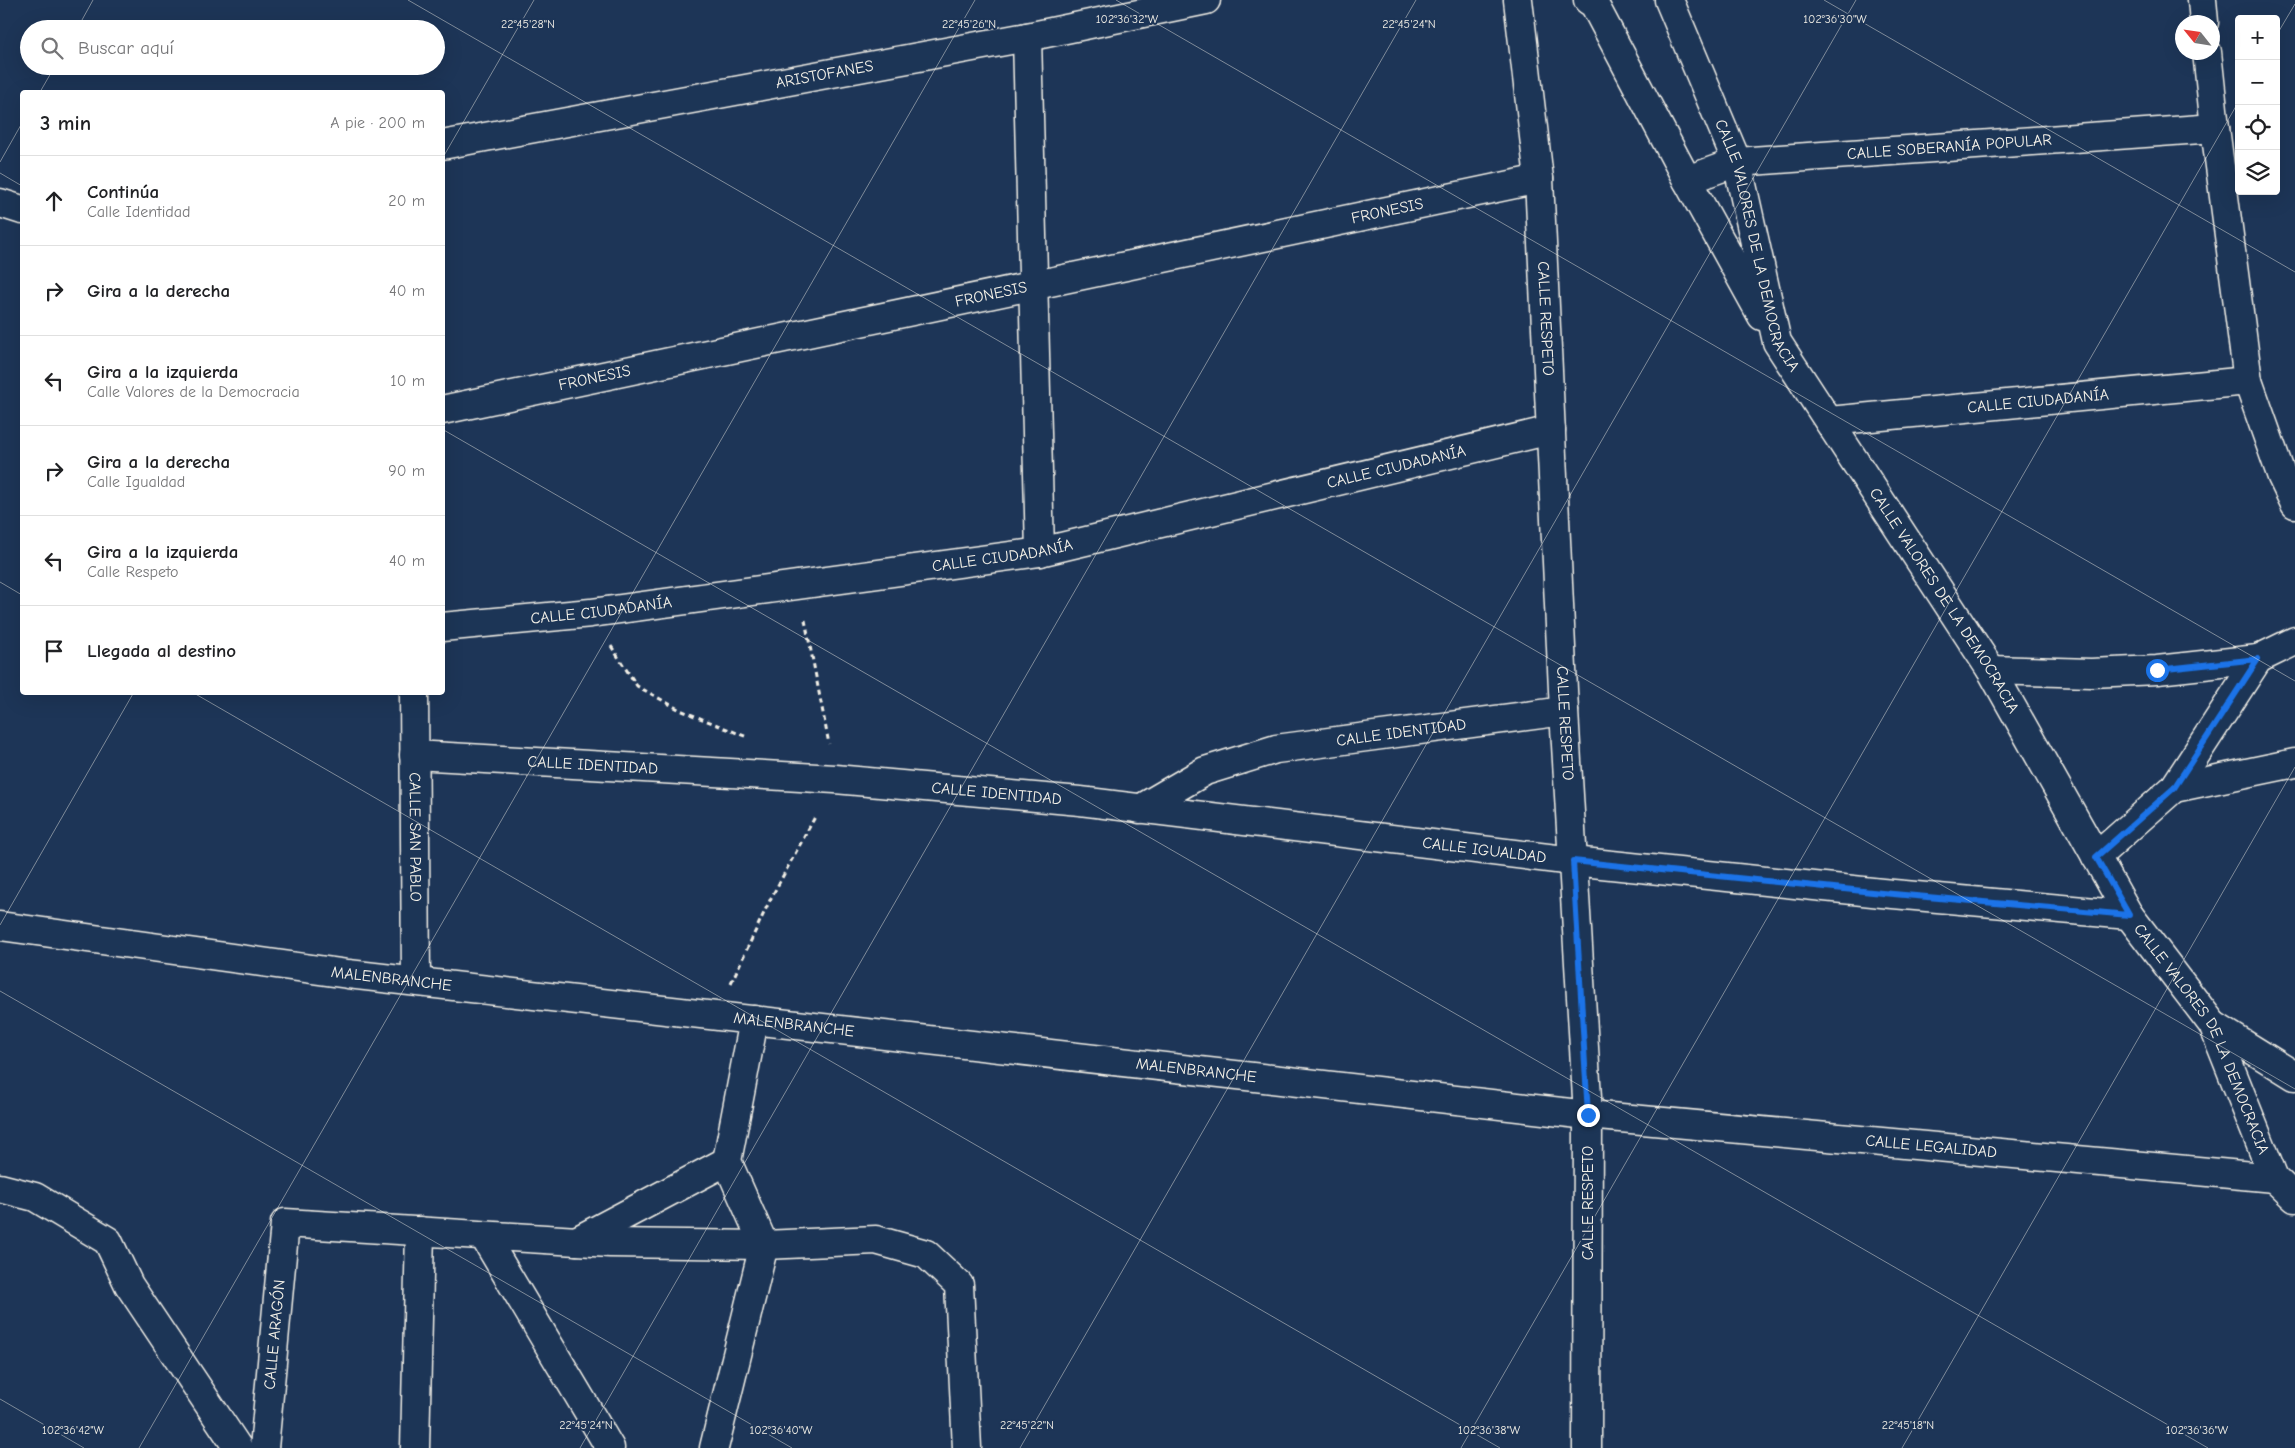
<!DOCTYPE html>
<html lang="es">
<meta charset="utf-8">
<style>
:root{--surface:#fff;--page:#f6f6f6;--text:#202124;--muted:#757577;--line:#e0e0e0}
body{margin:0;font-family:"Comic Neue",sans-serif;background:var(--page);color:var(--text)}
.controls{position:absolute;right:15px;top:15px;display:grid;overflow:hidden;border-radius:5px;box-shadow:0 5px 20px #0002}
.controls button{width:45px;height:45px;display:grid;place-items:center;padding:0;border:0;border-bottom:1px solid var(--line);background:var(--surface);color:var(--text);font:25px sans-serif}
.compass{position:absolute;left:2175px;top:15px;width:45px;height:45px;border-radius:50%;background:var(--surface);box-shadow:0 5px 20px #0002;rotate:300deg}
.stop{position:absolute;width:15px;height:15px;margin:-11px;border:4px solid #1a73e8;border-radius:50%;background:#fff}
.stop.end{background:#1a73e8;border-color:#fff;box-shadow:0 1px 5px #0008}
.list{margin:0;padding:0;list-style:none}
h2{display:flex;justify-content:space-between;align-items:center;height:65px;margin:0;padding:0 20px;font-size:21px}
h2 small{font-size:16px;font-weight:400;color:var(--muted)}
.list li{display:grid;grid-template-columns:32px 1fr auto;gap:15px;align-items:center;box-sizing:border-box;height:90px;padding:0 20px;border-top:1px solid var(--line)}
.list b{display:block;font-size:19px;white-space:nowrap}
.list p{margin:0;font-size:16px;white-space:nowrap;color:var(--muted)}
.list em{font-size:16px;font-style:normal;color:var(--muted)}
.icon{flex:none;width:28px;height:28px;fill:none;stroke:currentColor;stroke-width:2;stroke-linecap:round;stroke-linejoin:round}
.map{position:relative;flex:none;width:2295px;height:1448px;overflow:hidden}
.search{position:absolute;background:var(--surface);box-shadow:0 5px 20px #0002;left:20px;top:20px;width:425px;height:55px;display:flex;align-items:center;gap:12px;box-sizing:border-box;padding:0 18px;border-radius:28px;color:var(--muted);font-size:19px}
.panel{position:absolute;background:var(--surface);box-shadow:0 5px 20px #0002;left:20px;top:90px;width:425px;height:605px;border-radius:5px}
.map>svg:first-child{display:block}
</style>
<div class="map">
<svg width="2295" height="1448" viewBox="0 0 2295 1448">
<rect width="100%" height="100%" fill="#1d3557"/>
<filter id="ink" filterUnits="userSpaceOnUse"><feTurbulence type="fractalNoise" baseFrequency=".02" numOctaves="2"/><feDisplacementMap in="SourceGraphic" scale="10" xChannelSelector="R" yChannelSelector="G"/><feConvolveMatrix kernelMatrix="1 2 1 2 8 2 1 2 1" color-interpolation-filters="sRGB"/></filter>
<g filter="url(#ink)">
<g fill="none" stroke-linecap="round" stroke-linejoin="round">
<g stroke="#f4f1e8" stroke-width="31">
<g id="minor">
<path id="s1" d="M1518,0L1539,179L1564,711L1588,1115L1587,1448"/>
<polyline points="1588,0 1594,4 1687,180 1762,316"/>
<path id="s2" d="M1669,0L1737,162L1777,342L1991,670L2129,915L2213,1025L2274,1178L2295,1198"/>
<polyline points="2202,0 2204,22"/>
<polyline points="1027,37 1040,552"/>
<polyline points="2207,52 2215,128 2248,381 2282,477 2295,504"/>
<path id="s3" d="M442,145L1027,37L1206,0"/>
<path id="s4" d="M1687,180L1737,162L2215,128"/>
<polyline points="0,203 22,210"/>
<path id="s5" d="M442,410L1539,179"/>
<path id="s6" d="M1829,421L2248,381"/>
<path id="s7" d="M442,627L591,613L1040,552L1551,430"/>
<polyline points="1991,670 2091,673 2157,670 2258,659 2295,641"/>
<path id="s8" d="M414,692L416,981"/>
<path id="s9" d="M414,755L835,779L1080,801L1573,861L1882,893L2129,915"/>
<polyline points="2174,788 2295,763"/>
<path id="s10" d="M1140,809L1205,771L1276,749L1564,711"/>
<polyline points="2096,857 2174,788 2258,659"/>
<path id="s11" d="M0,926L348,974L1588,1115L2274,1178"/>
<polyline points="2213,1025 2295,1076"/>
<polyline points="0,1188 35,1197 108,1241 129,1285 238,1448"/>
<polyline points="484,1236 610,1448"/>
<polyline points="576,1241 727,1161"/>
<path id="s12" d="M264,1448L285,1223L610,1243L764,1245L876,1240L926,1254L959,1285L967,1448"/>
<polyline points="415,1448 420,1231"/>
<polyline points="714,1448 764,1245 727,1161 754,1020"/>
</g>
</g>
<g stroke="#f4f1e8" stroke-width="3" stroke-dasharray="5 4" stroke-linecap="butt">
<polyline points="805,620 829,744"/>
<polyline points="611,646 637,686 680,710 747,737"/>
<polyline points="731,983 771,898 816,815"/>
</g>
<use href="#minor" stroke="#1d3557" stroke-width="28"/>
</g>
</g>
<g fill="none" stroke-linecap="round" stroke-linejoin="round" filter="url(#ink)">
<polyline stroke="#1a73e8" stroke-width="6" points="1588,1115 1573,861 1882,893 2129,915 2096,857 2174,788 2258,659 2157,670"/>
</g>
<path fill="none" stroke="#f4f1e8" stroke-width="1" stroke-opacity="0.45" d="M408,0L2295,1089M1116,0L2295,681M1824,0L2295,272M77,29L93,0M2276,36L2295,4M40,92L55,66M442,159L534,0M0,162L22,123M0,173L22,186M442,429L2208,1448M0,582L22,595M192,692L1500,1448M0,925L134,692M0,991L792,1448M0,1399L84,1448M139,1448L975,0M580,1448L1416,0M1020,1448L1856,0M1461,1448L2239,101M1902,1448L2295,767"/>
<g text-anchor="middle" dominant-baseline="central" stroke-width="4" stroke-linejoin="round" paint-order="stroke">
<g font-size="16" fill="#f4f1e8" stroke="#1d3557">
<text stroke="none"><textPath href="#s3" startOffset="389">ARISTOFANES</textPath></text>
<text stroke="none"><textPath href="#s4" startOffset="266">CALLE SOBERANÍA POPULAR</textPath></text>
<text stroke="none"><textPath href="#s5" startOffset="966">FRONESIS</textPath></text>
<text stroke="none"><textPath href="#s2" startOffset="262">CALLE VALORES DE LA DEMOCRACIA</textPath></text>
<text stroke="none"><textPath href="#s5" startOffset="561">FRONESIS</textPath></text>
<text stroke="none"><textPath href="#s1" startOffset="320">CALLE RESPETO</textPath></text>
<text stroke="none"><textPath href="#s5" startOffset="156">FRONESIS</textPath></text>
<text stroke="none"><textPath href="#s6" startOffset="210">CALLE CIUDADANÍA</textPath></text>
<text stroke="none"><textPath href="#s7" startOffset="969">CALLE CIUDADANÍA</textPath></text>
<text stroke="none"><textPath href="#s7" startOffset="565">CALLE CIUDADANÍA</textPath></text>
<text stroke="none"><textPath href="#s2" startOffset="668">CALLE VALORES DE LA DEMOCRACIA</textPath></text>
<text stroke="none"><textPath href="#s7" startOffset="160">CALLE CIUDADANÍA</textPath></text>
<text stroke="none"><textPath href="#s1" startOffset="725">CALLE RESPETO</textPath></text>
<text stroke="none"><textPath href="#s10" startOffset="276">CALLE IDENTIDAD</textPath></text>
<text stroke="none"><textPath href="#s9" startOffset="179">CALLE IDENTIDAD</textPath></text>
<text stroke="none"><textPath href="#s9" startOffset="584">CALLE IDENTIDAD</textPath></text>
<text stroke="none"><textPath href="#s8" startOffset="145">CALLE SAN PABLO</textPath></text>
<text stroke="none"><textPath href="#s9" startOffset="1075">CALLE IGUALDAD</textPath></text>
<text stroke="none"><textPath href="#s11" startOffset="395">MALENBRANCHE</textPath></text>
<text stroke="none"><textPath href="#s11" startOffset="800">MALENBRANCHE</textPath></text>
<text stroke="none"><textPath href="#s2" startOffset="1178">CALLE VALORES DE LA DEMOCRACIA</textPath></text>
<text stroke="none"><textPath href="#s11" startOffset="1205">MALENBRANCHE</textPath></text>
<text stroke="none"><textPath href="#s11" startOffset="1944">CALLE LEGALIDAD</textPath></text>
<text transform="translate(1588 1203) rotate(-90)">CALLE RESPETO</text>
<text stroke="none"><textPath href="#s12" startOffset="114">CALLE ARAGÓN</textPath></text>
</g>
</g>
<g font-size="12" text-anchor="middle" fill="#f4f1e8" stroke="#1d3557" stroke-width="4" stroke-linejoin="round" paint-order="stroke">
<text x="1127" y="23">102°36'32"W</text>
<text x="1835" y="23">102°36'30"W</text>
<text x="528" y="28">22°45'28"N</text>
<text x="969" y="28">22°45'26"N</text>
<text x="1409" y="28">22°45'24"N</text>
<text x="586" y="1429">22°45'24"N</text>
<text x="1027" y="1429">22°45'22"N</text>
<text x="1908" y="1429">22°45'18"N</text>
<text x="73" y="1434">102°36'42"W</text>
<text x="781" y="1434">102°36'40"W</text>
<text x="1489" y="1434">102°36'38"W</text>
<text x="2197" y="1434">102°36'36"W</text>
</g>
</svg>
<div class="controls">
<button>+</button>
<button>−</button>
<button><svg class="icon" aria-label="locate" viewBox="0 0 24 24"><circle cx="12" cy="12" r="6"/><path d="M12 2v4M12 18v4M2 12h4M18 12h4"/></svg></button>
<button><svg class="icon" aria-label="layers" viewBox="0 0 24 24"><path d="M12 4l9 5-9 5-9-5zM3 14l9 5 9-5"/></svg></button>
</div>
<svg class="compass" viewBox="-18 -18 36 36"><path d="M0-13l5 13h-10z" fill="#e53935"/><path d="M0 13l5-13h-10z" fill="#757577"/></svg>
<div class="stop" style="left:2157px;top:670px"></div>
<div class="stop end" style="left:1588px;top:1115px"></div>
<div class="search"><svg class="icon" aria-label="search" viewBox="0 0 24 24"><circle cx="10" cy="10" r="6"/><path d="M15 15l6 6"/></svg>Buscar aquí</div>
<section class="panel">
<h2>3 min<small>A pie · 200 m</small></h2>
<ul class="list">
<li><svg class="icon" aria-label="ahead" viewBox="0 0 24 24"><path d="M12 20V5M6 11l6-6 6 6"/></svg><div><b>Continúa</b><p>Calle Identidad</p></div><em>20 m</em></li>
<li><svg class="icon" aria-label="right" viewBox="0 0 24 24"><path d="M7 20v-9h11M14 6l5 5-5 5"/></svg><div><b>Gira a la derecha</b></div><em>40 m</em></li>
<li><svg class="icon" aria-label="left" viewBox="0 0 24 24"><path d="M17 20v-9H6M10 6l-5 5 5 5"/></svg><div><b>Gira a la izquierda</b><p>Calle Valores de la Democracia</p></div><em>10 m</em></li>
<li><svg class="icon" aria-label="right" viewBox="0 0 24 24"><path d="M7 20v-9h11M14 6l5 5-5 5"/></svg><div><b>Gira a la derecha</b><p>Calle Igualdad</p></div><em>90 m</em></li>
<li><svg class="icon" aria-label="left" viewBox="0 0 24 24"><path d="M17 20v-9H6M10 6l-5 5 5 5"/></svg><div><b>Gira a la izquierda</b><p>Calle Respeto</p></div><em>40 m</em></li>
<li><svg class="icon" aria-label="arrive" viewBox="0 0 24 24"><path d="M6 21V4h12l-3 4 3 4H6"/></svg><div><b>Llegada al destino</b></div></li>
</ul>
</section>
</div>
